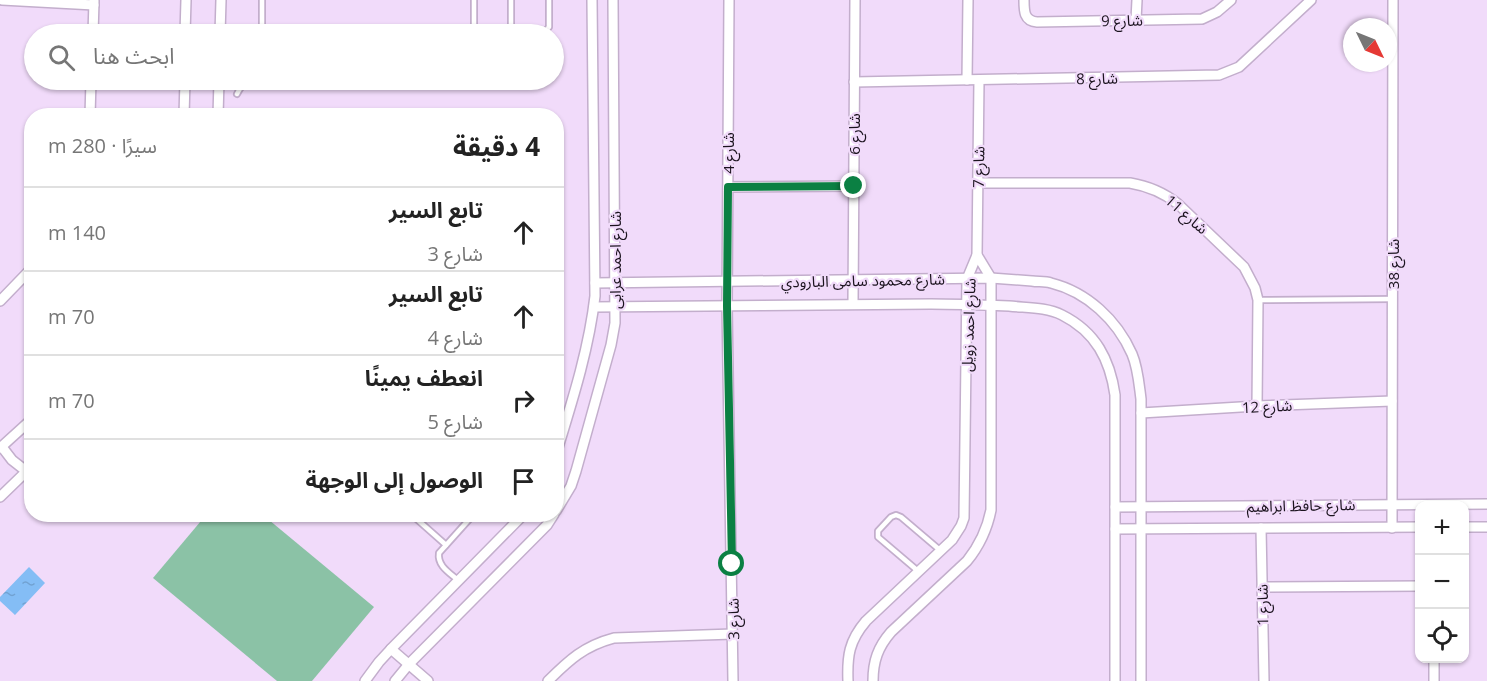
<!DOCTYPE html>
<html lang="ar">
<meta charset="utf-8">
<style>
:root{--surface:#fff;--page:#f6f6f6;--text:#222;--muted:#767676;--line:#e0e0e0}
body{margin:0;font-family:"Open Sans","Noto Sans Arabic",sans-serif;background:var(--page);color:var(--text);direction:rtl}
.controls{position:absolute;right:18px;bottom:18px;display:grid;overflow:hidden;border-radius:12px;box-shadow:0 2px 4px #0004}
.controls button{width:54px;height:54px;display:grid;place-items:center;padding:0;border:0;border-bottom:2px solid var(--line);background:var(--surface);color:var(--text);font:30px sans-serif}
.compass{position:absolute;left:1343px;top:18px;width:54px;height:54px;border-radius:50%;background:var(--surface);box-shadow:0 2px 4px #0004;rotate:133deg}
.stop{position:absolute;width:18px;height:18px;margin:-14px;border:4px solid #0b8043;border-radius:50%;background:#fff}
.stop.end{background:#0b8043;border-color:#fff;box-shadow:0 2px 6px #0008}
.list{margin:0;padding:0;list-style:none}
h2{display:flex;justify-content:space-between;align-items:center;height:78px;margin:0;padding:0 24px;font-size:26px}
h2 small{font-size:20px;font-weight:400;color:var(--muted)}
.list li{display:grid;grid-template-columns:39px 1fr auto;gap:18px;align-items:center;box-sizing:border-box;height:84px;padding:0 24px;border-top:2px solid var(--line)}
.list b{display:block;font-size:22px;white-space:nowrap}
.list p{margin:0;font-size:20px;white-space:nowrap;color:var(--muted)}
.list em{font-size:20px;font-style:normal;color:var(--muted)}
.icon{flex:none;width:33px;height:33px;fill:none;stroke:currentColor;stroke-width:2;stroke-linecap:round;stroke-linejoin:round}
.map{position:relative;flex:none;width:1487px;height:681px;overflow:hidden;direction:ltr}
.search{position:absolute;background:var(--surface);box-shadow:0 2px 4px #0004;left:24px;top:24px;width:540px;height:66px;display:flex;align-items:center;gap:15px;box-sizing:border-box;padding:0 21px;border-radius:33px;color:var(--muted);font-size:22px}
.panel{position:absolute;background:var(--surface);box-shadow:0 2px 4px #0004;left:24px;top:108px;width:540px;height:414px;border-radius:24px;direction:rtl}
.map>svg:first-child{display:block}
</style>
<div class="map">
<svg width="1487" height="681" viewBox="0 0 1487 681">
<defs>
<pattern id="water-ripples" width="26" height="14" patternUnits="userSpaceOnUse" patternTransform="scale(1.5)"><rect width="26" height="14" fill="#84bdf5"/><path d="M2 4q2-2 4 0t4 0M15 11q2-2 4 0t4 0" fill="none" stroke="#71a2d2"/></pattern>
</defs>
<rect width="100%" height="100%" fill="#f1dbfa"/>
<polygon fill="#8bc2a6" points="206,515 263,515 374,607 312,681 277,681 153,578"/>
<polygon fill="url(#water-ripples)" points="29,567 45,583 15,615 0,601 0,597"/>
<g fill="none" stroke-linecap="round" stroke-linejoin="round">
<g stroke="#c3aecc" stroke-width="8">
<g id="lane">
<polyline points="474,0 474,26 475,30 478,34"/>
<polyline points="511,0 511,34"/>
<polyline points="262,34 262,0"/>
<polyline points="543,34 549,27 549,0"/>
<path d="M237,94C243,82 245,84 257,80"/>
<polyline points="1258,300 1393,299"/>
<polyline points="411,514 446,545"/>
<polyline points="918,571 878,537 878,531 891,517 896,515 901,517 941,551"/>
<path d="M459,581C450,573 437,566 439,553L474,514"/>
</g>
</g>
<g stroke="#c3aecc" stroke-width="12">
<g id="street">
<polyline points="2,0 94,5"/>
<polyline points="729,0 727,306 733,681"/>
<path d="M1024,0C1024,11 1024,21 1037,22L1202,19L1217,12L1231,0"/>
<polyline points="1136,20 1137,0"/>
<polyline points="93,34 94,1"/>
<polyline points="185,34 186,0"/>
<polyline points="220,34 221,0"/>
<polyline points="967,80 968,0"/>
<polyline points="854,82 1219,75 1239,67 1311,0"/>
<polyline points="90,116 91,80"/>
<polyline points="184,116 185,80"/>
<polyline points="218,116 219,80"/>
<path d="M978,183H1130C1148,186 1163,192 1178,204L1244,267L1255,288L1258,300L1257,406"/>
<polyline points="728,187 854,186"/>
<path d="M595,283L991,278C1005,279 1019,280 1032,281C1038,282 1045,281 1051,283C1087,292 1117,320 1132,354C1138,368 1139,384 1141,399V681"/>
<polyline points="0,301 32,268"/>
<polyline points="853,304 855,0"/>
<path d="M594,307C706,307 819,304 931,304C957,304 983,305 1009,306C1027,308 1046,307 1062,315C1096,332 1110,360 1115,395V681"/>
<polyline points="1141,413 1257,406 1392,401"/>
<polyline points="2,447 12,460 26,471"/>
<polyline points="0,448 32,419"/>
<path d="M556,454C572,402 589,349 595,296L592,0"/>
<polyline points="0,497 32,466"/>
<polyline points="1115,507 1487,504"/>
<polyline points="556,511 571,486 576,471 611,345 615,323 613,0"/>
<polyline points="1464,527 1487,527"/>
<polyline points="1261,528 1264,681"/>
<polyline points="1392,528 1393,0"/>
<polyline points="1115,529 1420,527"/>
<polyline points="1262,587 1420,586"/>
<polyline points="391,649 428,681"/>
<polyline points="1434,658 1434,681"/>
<polyline points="365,681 379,662 391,649 524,514"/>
<polyline points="395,681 409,664 547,525 554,514"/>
<path d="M548,681C569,660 584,646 614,638L733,634"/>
<path d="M848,681C847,656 849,641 866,621L952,540L961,526L964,518L967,279L977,255L979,80"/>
<path d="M873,681C873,661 878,647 891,632L967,561C980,545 987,530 991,510V278L977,255"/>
</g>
</g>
<use href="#lane" stroke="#fff" stroke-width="4.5"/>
<use href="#street" stroke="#fff" stroke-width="9"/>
</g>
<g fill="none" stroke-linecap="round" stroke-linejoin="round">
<polyline stroke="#0b8043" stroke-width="8" points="732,564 727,306 728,187 854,186"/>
</g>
<g text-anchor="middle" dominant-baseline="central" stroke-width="4.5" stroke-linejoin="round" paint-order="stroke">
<g font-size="15" fill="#1b131e" stroke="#f1dbfa">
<text transform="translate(1122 20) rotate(-1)">شارع 9</text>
<text transform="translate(1097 78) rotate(-1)">شارع 8</text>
<text transform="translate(854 134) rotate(-90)">شارع 6</text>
<text transform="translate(728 153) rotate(-90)">شارع 4</text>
<text transform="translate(978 167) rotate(-89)">شارع 7</text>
<text transform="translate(1187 214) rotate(41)">شارع 11</text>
<text transform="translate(615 260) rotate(-90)">شارع احمد عرابى</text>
<text transform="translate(1393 264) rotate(-90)">شارع 38</text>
<text transform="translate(863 280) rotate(-1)">شارع محمود سامى البارودي</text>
<text transform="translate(968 325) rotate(-88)">شارع احمد زويل</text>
<text transform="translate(1267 406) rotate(-3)">شارع 12</text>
<text transform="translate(1301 505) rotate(-1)">شارع حافظ ابراهيم</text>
<text transform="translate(1262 605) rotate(-91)">شارع 1</text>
<text transform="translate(733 619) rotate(-91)">شارع 3</text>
</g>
</g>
</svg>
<div class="controls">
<button>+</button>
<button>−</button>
<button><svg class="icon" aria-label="locate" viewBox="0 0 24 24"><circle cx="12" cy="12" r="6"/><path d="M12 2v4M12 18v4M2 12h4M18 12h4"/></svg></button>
</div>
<svg class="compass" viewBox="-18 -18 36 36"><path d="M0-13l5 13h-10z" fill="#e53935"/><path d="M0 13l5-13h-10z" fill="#767676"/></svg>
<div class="stop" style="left:732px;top:564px"></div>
<div class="stop end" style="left:854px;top:186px"></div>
<div class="search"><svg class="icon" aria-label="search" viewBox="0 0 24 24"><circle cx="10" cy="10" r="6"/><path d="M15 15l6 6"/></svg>ابحث هنا</div>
<section class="panel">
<h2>4 دقيقة<small>سيرًا · 280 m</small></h2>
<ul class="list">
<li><svg class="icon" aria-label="ahead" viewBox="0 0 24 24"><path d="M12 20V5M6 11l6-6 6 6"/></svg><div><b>تابع السير</b><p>شارع 3</p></div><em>140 m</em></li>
<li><svg class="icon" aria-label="ahead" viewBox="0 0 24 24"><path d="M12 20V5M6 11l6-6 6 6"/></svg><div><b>تابع السير</b><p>شارع 4</p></div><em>70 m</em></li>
<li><svg class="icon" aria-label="right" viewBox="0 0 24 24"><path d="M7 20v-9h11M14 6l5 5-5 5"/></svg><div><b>انعطف يمينًا</b><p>شارع 5</p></div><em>70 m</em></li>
<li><svg class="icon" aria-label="arrive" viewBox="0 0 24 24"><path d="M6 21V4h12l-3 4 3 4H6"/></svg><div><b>الوصول إلى الوجهة</b></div></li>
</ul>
</section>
</div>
